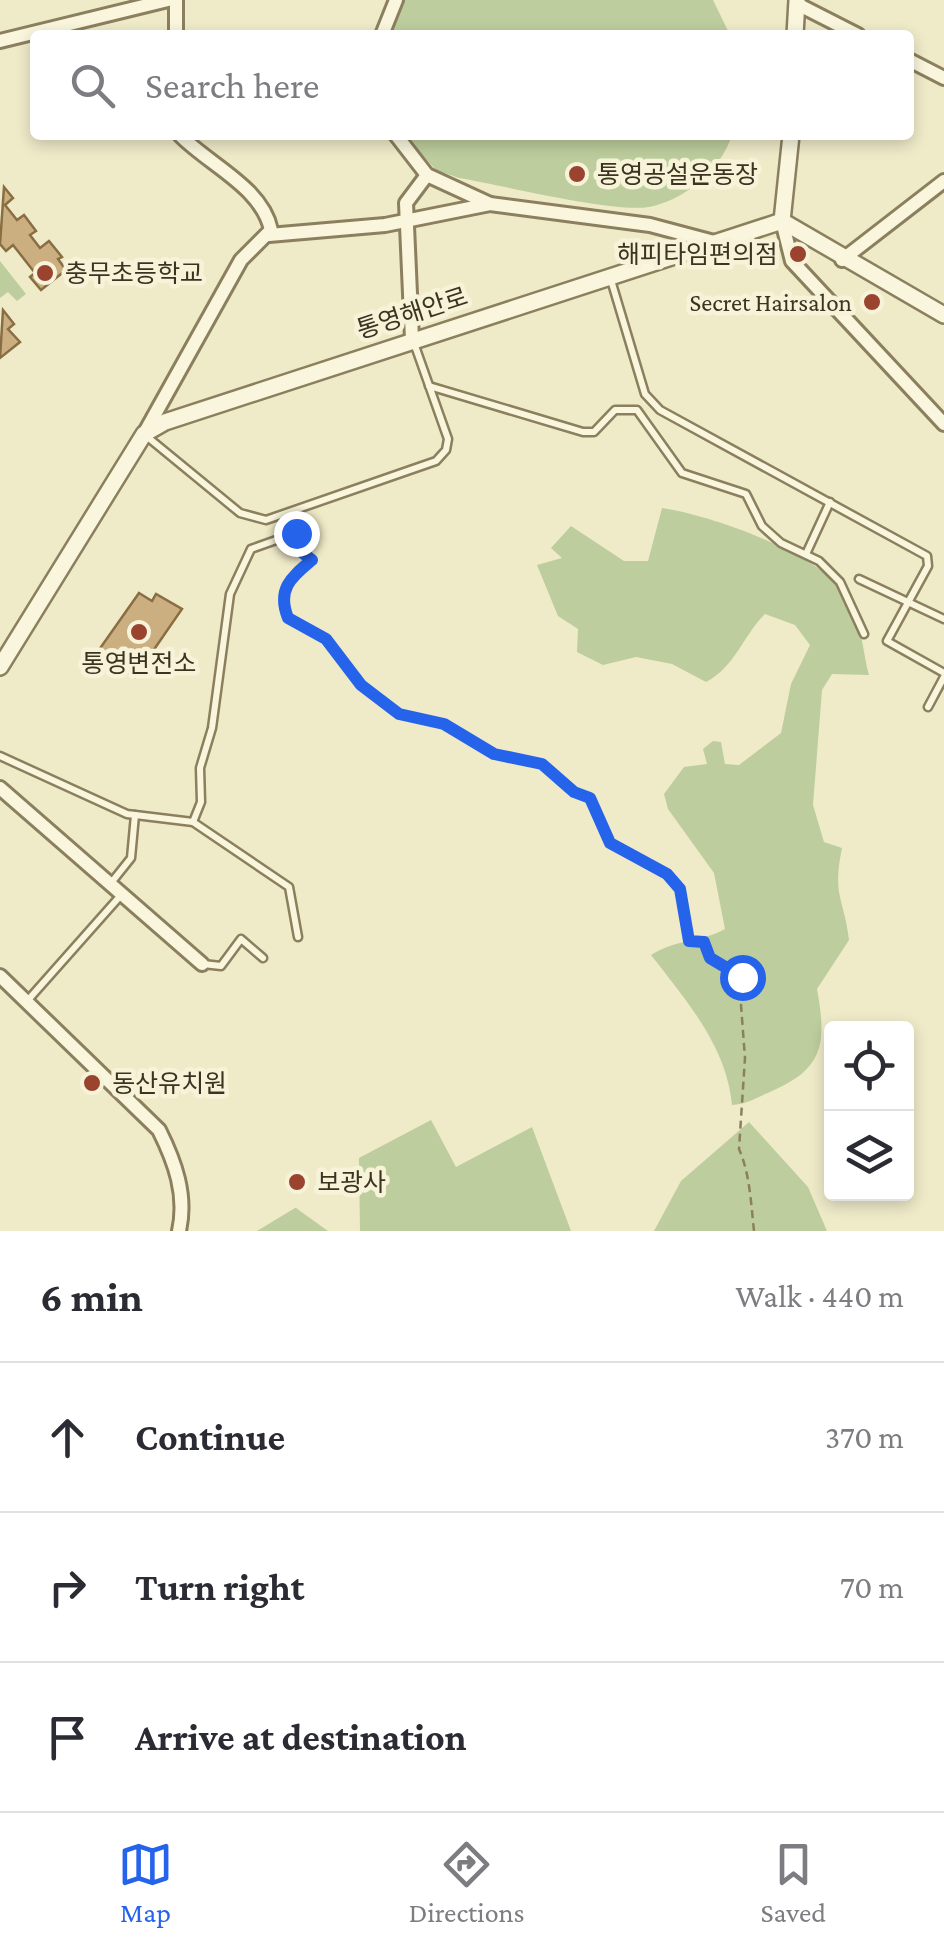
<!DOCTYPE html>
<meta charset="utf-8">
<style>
:root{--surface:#fff;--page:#f7f7f7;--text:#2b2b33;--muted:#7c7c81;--line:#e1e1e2;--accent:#2563eb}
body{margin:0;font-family:"Crimson Pro","Noto Sans KR",serif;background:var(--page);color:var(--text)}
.controls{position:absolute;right:30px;bottom:30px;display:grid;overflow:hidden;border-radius:10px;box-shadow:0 5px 15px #0003}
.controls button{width:90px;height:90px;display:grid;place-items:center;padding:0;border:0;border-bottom:2px solid var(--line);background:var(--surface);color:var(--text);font:50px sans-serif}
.stop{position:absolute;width:30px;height:30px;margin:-22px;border:8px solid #2563eb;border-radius:50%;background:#fff}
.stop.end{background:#2563eb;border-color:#fff;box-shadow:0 2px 10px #0008}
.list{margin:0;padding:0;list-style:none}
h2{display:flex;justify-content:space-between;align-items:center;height:130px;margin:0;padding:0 40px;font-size:42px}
h2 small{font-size:32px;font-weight:400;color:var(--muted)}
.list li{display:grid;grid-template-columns:65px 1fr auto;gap:30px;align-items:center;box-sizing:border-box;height:150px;padding:0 40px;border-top:2px solid var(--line)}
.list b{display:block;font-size:38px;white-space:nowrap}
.list em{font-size:32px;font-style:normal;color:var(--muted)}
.icon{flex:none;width:55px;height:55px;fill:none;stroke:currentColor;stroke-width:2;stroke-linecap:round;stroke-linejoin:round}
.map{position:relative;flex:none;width:944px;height:1231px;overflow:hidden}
.search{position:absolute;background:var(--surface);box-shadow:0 5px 15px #0003;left:30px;right:30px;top:30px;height:110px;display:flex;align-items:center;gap:25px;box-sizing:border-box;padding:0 35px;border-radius:10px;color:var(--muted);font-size:38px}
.sheet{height:580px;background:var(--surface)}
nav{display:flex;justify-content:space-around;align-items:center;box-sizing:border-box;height:140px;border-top:2px solid var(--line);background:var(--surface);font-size:28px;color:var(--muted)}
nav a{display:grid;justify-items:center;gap:5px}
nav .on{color:var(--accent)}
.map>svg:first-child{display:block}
</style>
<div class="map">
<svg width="944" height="1231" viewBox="0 0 944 1231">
<rect width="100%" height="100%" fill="#efebc9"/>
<g fill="#bdcd9d">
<polygon points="403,0 713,0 730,35 390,35"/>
<path d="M404,135H732C721,170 685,200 649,207C613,213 501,185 459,178L436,170Z"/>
<polygon points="0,261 26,294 17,301 8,292 0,298"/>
<path d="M662,508C711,515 823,554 849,599C861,619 863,653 869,675L832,674L822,690L813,805L824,842L842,848C832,897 844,897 849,940L817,989C827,1044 824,1069 770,1092C756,1098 747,1104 732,1105C727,1047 686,1000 651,955C679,938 699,943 725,929L714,873L668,809L664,794L684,767L707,764L703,749L713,741L721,742L725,764L739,765L781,733L791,684L810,645L795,625L765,614C742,637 736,666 706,682L672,664L636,657L603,665L577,652L578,629L558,616L537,565L562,558L551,548L571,526L624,561H648Z"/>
<polygon points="431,1120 456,1167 532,1127 571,1231 360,1231 359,1158"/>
<polygon points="749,1122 808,1187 827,1231 654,1231 681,1181"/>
<polygon points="296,1208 328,1231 257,1231 295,1208"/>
</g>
<g fill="#ccaf80" stroke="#8a6e43" stroke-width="2.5">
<polygon points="4,187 13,198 5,205 17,220 24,215 36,231 30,235 40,248 49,241 62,257 58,259 66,270 41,290 30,277 35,273 13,245 6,251 0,244"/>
<polygon points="3,310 14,324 8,329 20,342 0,358"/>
<polygon points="139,593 152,601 156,594 182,609 135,677 96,654"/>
</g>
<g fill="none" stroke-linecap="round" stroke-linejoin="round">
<g stroke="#8b7f5e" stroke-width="11">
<g id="service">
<polyline points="611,280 645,394 660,410 927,556 928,566 887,641 944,673"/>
<polyline points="429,386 583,432 594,432 615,410 637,410 682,473 746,494 762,526 781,543 819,561 840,582 864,634"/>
<polyline points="145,435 240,513 266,520 436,461 446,450 448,439 414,343"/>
<polyline points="806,554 830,502"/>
<polyline points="859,579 944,619"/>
<polyline points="928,707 944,677"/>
<polyline points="0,756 127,814 193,822 289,887 298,937"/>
<polyline points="193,822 201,802 200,768 212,728 230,594 251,549 296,533"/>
<polyline points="111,883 131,858 135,815"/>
<polyline points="203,964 221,966 241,939 263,958"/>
<polyline points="28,1000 122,894"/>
</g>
</g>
<g stroke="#8b7f5e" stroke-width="18">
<g id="minor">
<polyline points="797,4 858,35"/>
<polyline points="176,35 176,0"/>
<polyline points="382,35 396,0"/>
<polyline points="0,41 168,0"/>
<polyline points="909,60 944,78"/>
<polyline points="396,135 427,175 490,204"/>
<polyline points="782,221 792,261 944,424"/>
<polyline points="269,235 385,225 490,204 650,225 714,242"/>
<polyline points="842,260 944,181"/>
<polyline points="412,339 406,203 427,175"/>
<path d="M144,434L241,260L271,230C262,187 209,165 180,135"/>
<polyline points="0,788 202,964"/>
<path d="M0,976L159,1130C175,1162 187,1195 179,1231"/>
</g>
</g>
<g stroke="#8b7f5e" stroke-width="20">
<g id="tertiary">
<polyline points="795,35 797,0"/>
<polyline points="782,221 791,135"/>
<polyline points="0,667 144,434 165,422 782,221 944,315"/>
</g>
</g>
<path stroke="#8b7f5e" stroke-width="2.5" stroke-dasharray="8 5" stroke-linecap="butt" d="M290,543L312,560C293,577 276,588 288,617L325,639L361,685L399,714L444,724L493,754L543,764L573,791L590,798L610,843L667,874L679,889L689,941L704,942C713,965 737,967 748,991L741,1005L745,1058L739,1149C750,1174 751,1204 754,1231"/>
<use href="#service" stroke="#f9f6dd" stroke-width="6"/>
<use href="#minor" stroke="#f9f6dd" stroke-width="12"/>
<use href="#tertiary" stroke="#f9f6dd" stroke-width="15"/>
</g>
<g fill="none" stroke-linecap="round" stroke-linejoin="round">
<path stroke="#2563eb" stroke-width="12" d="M296,533L282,537L312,560C293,576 276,588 288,618L326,639L361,685L399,714L444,724L494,754L542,764L574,792L590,798L610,843L667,874L680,889L689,941L704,942L710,958L742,977"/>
</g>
<g fill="#9a432e" stroke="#f6f3d9" stroke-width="4">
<circle cx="577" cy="174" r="10"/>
<circle cx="798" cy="254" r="10"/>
<circle cx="45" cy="273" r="10"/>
<circle cx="872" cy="302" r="10"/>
<circle cx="139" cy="632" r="10"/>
<circle cx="92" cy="1083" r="10"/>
<circle cx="297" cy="1182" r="10"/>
</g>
<g text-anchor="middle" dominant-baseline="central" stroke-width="9" stroke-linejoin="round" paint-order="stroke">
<g font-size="25" fill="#3c3321" stroke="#f6f3d9" text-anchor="start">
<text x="597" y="174">통영공설운동장</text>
<text x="778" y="254" text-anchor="end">해피타임편의점</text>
<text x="65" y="273">충무초등학교</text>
<text x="852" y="302" text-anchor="end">Secret Hairsalon</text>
<text x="139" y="663" text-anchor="middle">통영변전소</text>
<text x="112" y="1083">동산유치원</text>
<text x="317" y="1182">보광사</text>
</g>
<g font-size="25" fill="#3c3321" stroke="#f6f3d9">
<text transform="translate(412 313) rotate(-18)">통영해안로</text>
</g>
</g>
</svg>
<div class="controls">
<button><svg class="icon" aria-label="locate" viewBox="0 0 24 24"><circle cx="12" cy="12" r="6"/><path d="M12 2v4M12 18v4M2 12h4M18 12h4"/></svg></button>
<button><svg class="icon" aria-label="layers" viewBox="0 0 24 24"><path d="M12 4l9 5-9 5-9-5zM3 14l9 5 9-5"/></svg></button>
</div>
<div class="stop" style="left:742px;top:977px"></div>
<div class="stop end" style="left:296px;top:533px"></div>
<div class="search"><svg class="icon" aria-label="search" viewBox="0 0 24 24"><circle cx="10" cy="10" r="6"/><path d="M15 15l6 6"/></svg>Search here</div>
</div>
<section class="sheet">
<h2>6 min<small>Walk · 440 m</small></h2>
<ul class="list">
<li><svg class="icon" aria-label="ahead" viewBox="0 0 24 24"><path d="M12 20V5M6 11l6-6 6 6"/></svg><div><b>Continue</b></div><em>370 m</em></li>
<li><svg class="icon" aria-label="right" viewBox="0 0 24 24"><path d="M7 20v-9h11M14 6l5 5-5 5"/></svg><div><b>Turn right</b></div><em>70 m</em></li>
<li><svg class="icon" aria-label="arrive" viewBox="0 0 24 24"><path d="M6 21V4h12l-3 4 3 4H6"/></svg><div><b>Arrive at destination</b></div></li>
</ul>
</section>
<nav>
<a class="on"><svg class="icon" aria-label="map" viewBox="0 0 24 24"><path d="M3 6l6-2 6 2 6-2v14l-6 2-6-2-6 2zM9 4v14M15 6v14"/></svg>Map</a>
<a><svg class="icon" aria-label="directions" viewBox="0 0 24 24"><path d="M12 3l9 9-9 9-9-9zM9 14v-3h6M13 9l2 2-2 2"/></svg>Directions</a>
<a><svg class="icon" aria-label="saved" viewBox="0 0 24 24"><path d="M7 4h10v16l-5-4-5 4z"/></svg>Saved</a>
</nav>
